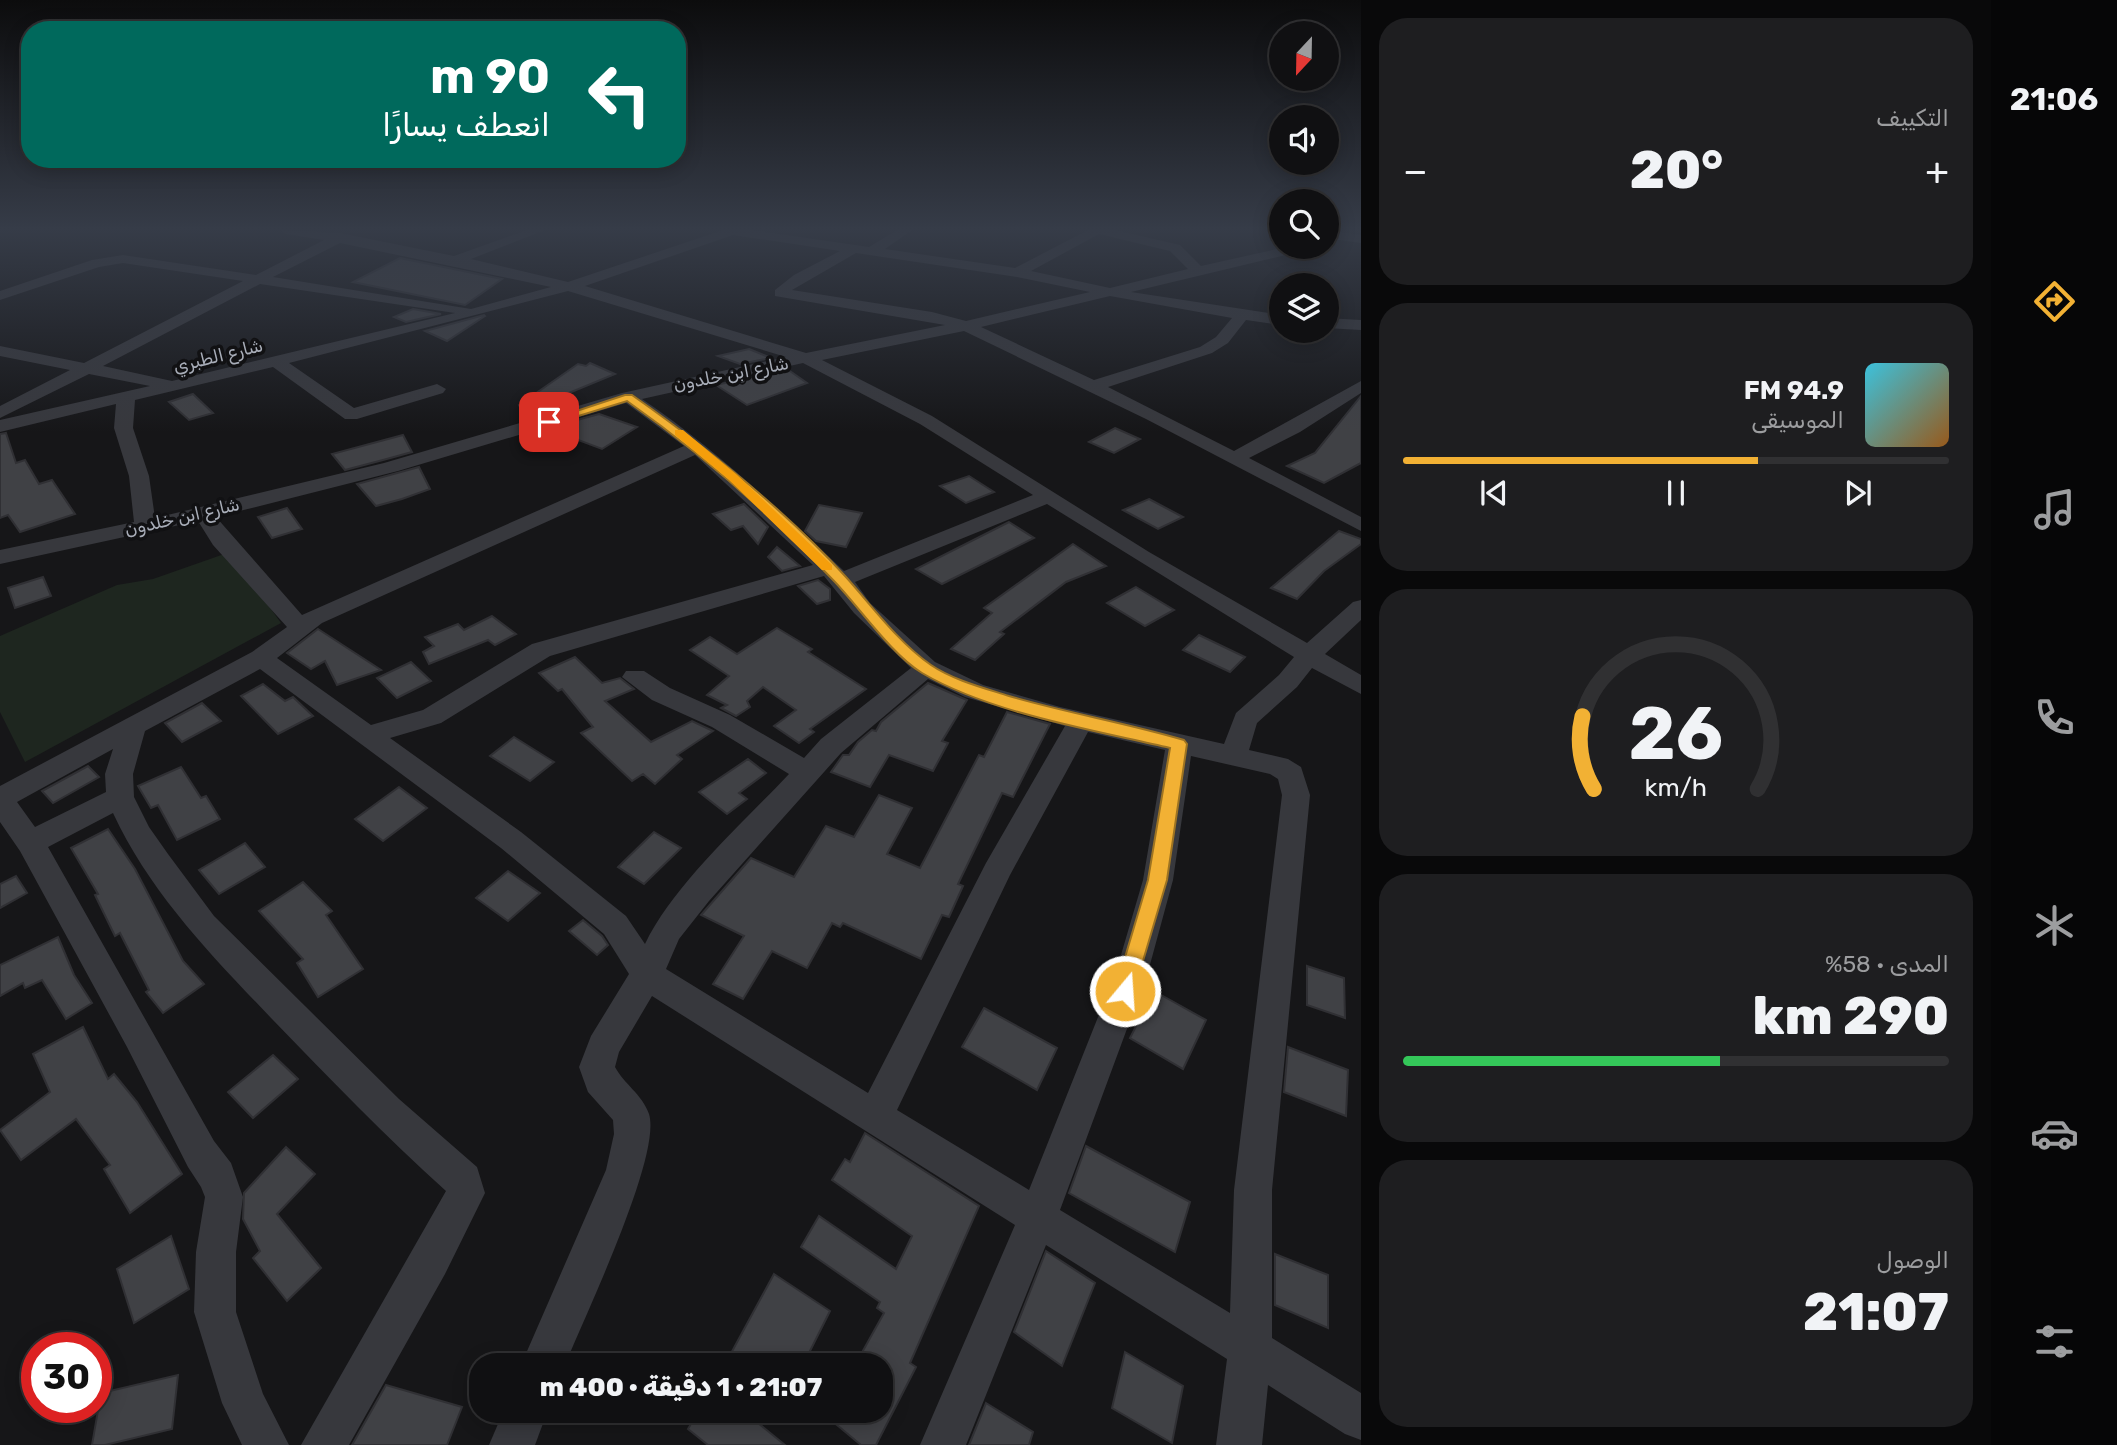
<!DOCTYPE html>
<html lang="ar">
<head>
<meta charset="utf-8">
<style>
  :root { --surface:#101012; --page:#1e1e20; --text:#f1f3f6; --muted:#9c9d9f; --line:#303032; --accent:#f2b134 }
  body { margin:0; font-family:Rubik,Vazirmatn,sans-serif; background:var(--page); color:var(--text); direction:rtl; height:100vh; display:flex; flex-direction:column; font-size:26px; white-space:nowrap }
  * { box-sizing:border-box; margin:0 }
  p { font-size:23px; color:var(--muted) }
  .icon { flex:none; width:38px; height:38px; fill:none; stroke:currentColor; stroke-width:2; stroke-linecap:round; stroke-linejoin:round }
  .map { position:relative; flex:1; overflow:hidden; direction:ltr }
  .panel { display:flex; flex-direction:column; gap:18px; padding:18px; background:#09090a; width:630px }
  .panel>* { flex:none }
  .top-card { position:absolute; left:21px; top:21px; width:665px; height:147px; border-radius:28px; box-shadow:0 4px 18px #0003,0 0 0 2px var(--line); direction:rtl; background:#00695c; color:#fff; overflow:hidden }
  .needle { width:46px; rotate:202deg }
  .controls { position:absolute; left:1269px; top:21px; display:grid; gap:14px }
  .controls a { display:grid; place-items:center; width:70px; height:70px; border-radius:50%; background:var(--surface); box-shadow:0 4px 18px #0003,0 0 0 2px var(--line); font-size:35px }
  .speed { position:absolute; left:21px; top:1332px; display:flex; gap:14px; font-size:35px; font-weight:700; text-align:center }
  .speed>* { display:grid; place-content:center; width:91px; height:91px; border-radius:50%; background:var(--surface); box-shadow:0 4px 18px #0003,0 0 0 2px var(--line); line-height:1 }
  .speed .limit { border:10px solid #d22; background:#fff; color:#111 }
  .pin { position:absolute; display:grid; place-items:center; width:60px; height:60px; color:#fff; margin:-30px; border-radius:14px; box-shadow:0 4px 10px #0006 }
  .me { position:absolute; width:77px; margin:-38px; rotate:18deg; stroke-linejoin:round; filter:drop-shadow(0 0 5px #0008) }
  .turn { display:flex; align-items:center; gap:24px; height:147px; padding:0 21px; font-size:32px }
  .turn .icon { width:91px; height:91px; stroke-width:2.5 }
  .turn b { display:block; font-size:49px; line-height:60px }
  .big { font-size:52px; font-weight:800; line-height:1.1 }
  .panel .tile { flex:1; display:flex; flex-direction:column; justify-content:center; gap:10px; min-width:0; padding:0 24px; border-radius:28px; background:var(--page) }
  .panel .dial { align-items:center; gap:0 }
  .dial svg { height:182px; overflow:visible; fill:none; stroke:var(--line); stroke-width:7; stroke-linecap:round; text-anchor:middle }
  .dial text { fill:var(--text); stroke:none }
  .song { display:flex; align-items:center; gap:21px }
  .cover { width:84px; height:84px; border-radius:10px; background:linear-gradient(135deg,hsl(190 70% 55%),hsl(30 70% 35%)) }
  .played { height:7px; border-radius:4px; background:linear-gradient(90deg,var(--accent) 65%,var(--line) 65%) }
  .keys { display:flex; justify-content:space-around; direction:ltr }
  .heat { display:flex; justify-content:space-between; align-items:center; font-size:38px; direction:ltr }
  .charge { height:10px; border-radius:5px; background:linear-gradient(90deg,#34c759 58%,var(--line) 0) }
  .trip { position:absolute; left:469px; top:1353px; width:424px; height:70px; border-radius:28px; background:var(--surface); box-shadow:0 4px 18px #0003,0 0 0 2px var(--line); font-weight:800; line-height:70px; text-align:center; direction:rtl }
  main { display:flex; flex:1; min-height:0 }
  .tab-bar { display:flex; flex-direction:column; width:126px; justify-content:space-around; align-items:center; background:#060607; color:var(--muted) }
  .tab-bar .icon { width:49px; height:49px }
  .tab-bar .selected { color:var(--accent) }
  .tab-bar b { font-size:32px; color:var(--text) }
  .map>svg:first-child { display:block }
  .green { fill:#1e261f }
  .building { fill:#404145; stroke:#303034; stroke-width:2 }
  .lines { fill:none; stroke-linecap:round; stroke-linejoin:round }
  .minor { fill:#37383d; fill-rule:evenodd }
  .route { fill:#f2b134; stroke:#9d7322; stroke-width:2 }
  .slow { fill:#f59e0b }
  .labels { text-anchor:middle; dominant-baseline:central; stroke-width:7; stroke-linejoin:round; paint-order:stroke }
  .far-street-label { font-size:18px; fill:#a8adb8; stroke:#111113 }
</style>
</head>
<body>
<main>
<nav class="tab-bar">
<b>21:06</b>
<svg class="icon selected" aria-label="directions" viewBox="0 0 24 24"><path d="M12 3l9 9-9 9-9-9zM9 14v-3h6M13 9l2 2-2 2"/></svg>
<svg class="icon" aria-label="music" viewBox="0 0 24 24"><path d="M9 18V5l10-2v13"/><circle cx="6" cy="18" r="3"/><circle cx="16" cy="16" r="3"/></svg>
<svg class="icon" aria-label="phone" viewBox="0 0 24 24"><path d="M5 4h4l2 5-3 2q2 4 5 5l2-3 5 2v4C11 20 4 13 5 4z"/></svg>
<svg class="icon" aria-label="climate" viewBox="0 0 24 24"><path d="M12 3v18M4 7l16 10M4 17L20 7"/></svg>
<svg class="icon" aria-label="car" viewBox="0 0 24 24"><path d="M5 17H2v-5l4-1 3-4h7l3 4 3 1v5h-3M9 17h6M6 11h13"/><circle cx="7" cy="17" r="2"/><circle cx="17" cy="17" r="2"/></svg>
<svg class="icon" aria-label="filters" viewBox="0 0 24 24"><path d="M4 7h16M4 17h16"/><circle cx="9" cy="7" r="2"/><circle cx="15" cy="17" r="2"/></svg>
</nav>
<section class="panel">
<div class="tile"><p>التكييف</p>
<div class="heat"><a>−</a><b class="big">20°</b><a>+</a></div>
</div>
<div class="tile">
<div class="song"><i class="cover"></i><div><b>94.9 FM</b><p>الموسيقى</p></div></div>
<div class="played"></div>
<div class="keys"><svg class="icon" aria-label="previous" viewBox="0 0 24 24"><path d="M18 5L8 12l10 7zM5 5v14"/></svg><svg class="icon" aria-label="pause" viewBox="0 0 24 24"><path d="M8 5v14M16 5v14"/></svg><svg class="icon" aria-label="next" viewBox="0 0 24 24"><path d="M6 5l10 7-10 7zM19 5v14"/></svg></div>
</div>
<div class="tile dial"><svg viewBox="0 0 100 80">
<path d="M14 69A42 42 0 1 1 86 69"/>
<path d="M14 69A42 42 0 0 1 9 37" stroke="#f2b134"/>
<text x="50" y="56" font-size="32" font-weight="700">26</text>
<text x="50" y="72" font-size="11">km/h</text>
</svg></div>
<div class="tile"><p>المدى · 58%</p><b class="big">290 km</b><div class="charge"></div></div>
<div class="tile"><p>الوصول</p><b class="big">21:07</b></div>
</section>
<div class="map">
<svg width="1361" height="1445" viewBox="0 0 1361 1445">
  <rect width="100%" height="100%" fill="#161618"/>
  <polygon class="green" points="230,552 281,623 25,762 0,712 0,636 117,585 153,579"/>
  <g class="building">
    <polygon points="400,258 502,279 465,305 353,282"/>
    <polygon points="413,309 441,314 406,322 394,317"/>
    <polygon points="485,316 447,341 425,331 484,315"/>
    <polygon points="749,349 771,358 740,364 718,356"/>
    <polygon points="590,363 615,374 523,412 519,405 578,364 586,366"/>
    <polygon points="787,369 807,383 747,405 716,385"/>
    <polygon points="193,394 213,413 189,420 169,402"/>
    <polygon points="1361,396 1361,463 1324,483 1287,466 1315,453"/>
    <polygon points="599,414 637,427 602,449 562,434 577,420"/>
    <polygon points="1115,428 1140,439 1114,453 1089,442"/>
    <polygon points="6,433 16,463 25,460 39,484 52,480 75,514 20,532 8,515 0,518 0,434"/>
    <polygon points="403,435 412,452 383,460 345,470 332,454"/>
    <polygon points="419,467 430,489 402,499 376,506 357,484"/>
    <polygon points="969,476 994,492 966,503 940,486"/>
    <polygon points="1149,499 1183,517 1158,529 1123,510"/>
    <polygon points="744,504 768,527 758,544 743,526 731,530 713,514"/>
    <polygon points="819,505 862,513 846,547 816,541 805,531"/>
    <polygon points="287,508 302,529 272,538 258,517"/>
    <polygon points="1009,522 1034,538 942,584 916,569"/>
    <polygon points="1339,531 1361,539 1361,544 1324,571 1297,599 1271,588"/>
    <polygon points="1073,544 1106,566 1066,582 1000,632 1004,634 975,660 951,649 992,613 984,608"/>
    <polygon points="777,547 800,566 782,571 768,557"/>
    <polygon points="43,577 51,596 15,608 8,588"/>
    <polygon points="818,580 830,589 830,600 817,604 798,586"/>
    <polygon points="1136,587 1174,610 1145,626 1107,603"/>
    <polygon points="492,616 516,634 495,645 488,640 429,664 423,652 434,646 425,637 458,624 464,630"/>
    <polygon points="777,628 812,649 808,652 866,689 810,729 814,732 799,743 774,726 796,710 763,687 747,701 750,707 736,716 721,708 727,705 707,695 729,676 690,650 710,637 737,654"/>
    <polygon points="318,629 381,670 337,685 325,661 311,669 287,653"/>
    <polygon points="1199,635 1245,657 1230,672 1183,650"/>
    <polygon points="575,657 602,683 620,678 634,689 605,701 651,742 692,721 713,731 677,755 682,759 655,784 643,774 632,781 581,733 593,727 562,689 558,691 539,673"/>
    <polygon points="411,662 431,681 397,698 377,678"/>
    <polygon points="928,683 967,700 942,741 948,743 933,771 889,755 870,787 831,772 843,755 849,755 858,742 872,730 876,731 881,722"/>
    <polygon points="263,684 285,701 293,697 313,716 278,734 241,696"/>
    <polygon points="202,703 221,721 182,742 165,723"/>
    <polygon points="1007,712 1050,724 1013,797 1002,793 958,884 963,886 949,917 942,915 921,959 843,923 840,927 832,923 807,968 772,951 743,999 713,984 744,936 701,915 751,858 794,877 826,826 854,837 879,795 912,808 887,854 920,868 979,755 984,757"/>
    <polygon points="514,737 554,762 530,781 490,756"/>
    <polygon points="748,759 766,773 739,793 747,799 727,814 699,792"/>
    <polygon points="88,766 99,777 53,803 42,791"/>
    <polygon points="181,767 201,798 206,796 220,819 177,840 158,805 151,808 138,786"/>
    <polygon points="399,787 427,808 383,841 355,819"/>
    <polygon points="108,829 135,869 183,961 204,984 163,1013 146,992 149,990 120,933 115,936 95,895 98,894 71,848"/>
    <polygon points="654,832 681,848 644,884 618,867"/>
    <polygon points="245,843 265,867 219,894 199,870"/>
    <polygon points="508,871 540,893 508,921 476,898"/>
    <polygon points="16,876 27,893 0,908 0,884"/>
    <polygon points="303,882 332,911 326,915 363,969 318,997 297,963 303,959 259,911"/>
    <polygon points="583,920 602,936 608,945 597,955 569,931"/>
    <polygon points="58,937 74,975 92,1003 66,1019 42,980 25,988 23,983 0,996 0,965"/>
    <polygon points="1307,966 1344,978 1345,1018 1307,1005"/>
    <polygon points="1154,991 1206,1020 1183,1069 1130,1038"/>
    <polygon points="984,1008 1057,1048 1037,1090 962,1047"/>
    <polygon points="83,1027 108,1079 114,1074 137,1102 182,1174 130,1213 104,1169 110,1165 76,1119 21,1160 0,1130 50,1092 33,1054"/>
    <polygon points="1288,1047 1348,1070 1346,1116 1284,1092"/>
    <polygon points="273,1055 298,1079 253,1118 228,1092"/>
    <polygon points="865,1133 979,1206 910,1363 916,1367 876,1445 861,1445 819,1410 880,1410 880,1365 855,1365 884,1313 877,1308 880,1302 801,1247 819,1216 896,1269 912,1236 832,1180 845,1159 850,1162"/>
    <polygon points="1086,1146 1190,1202 1175,1252 1069,1193"/>
    <polygon points="286,1147 315,1174 277,1214 321,1268 287,1301 253,1258 260,1251 243,1219 244,1193"/>
    <polygon points="171,1236 189,1289 134,1323 117,1269"/>
    <polygon points="1046,1251 1095,1283 1062,1366 1014,1332"/>
    <polygon points="1275,1254 1328,1275 1328,1328 1275,1305"/>
    <polygon points="774,1274 830,1311 803,1365 740,1365 729,1357"/>
    <polygon points="1125,1352 1183,1386 1172,1443 1112,1408"/>
    <polygon points="178,1375 172,1429 105,1445 92,1445 101,1393"/>
    <polygon points="386,1385 462,1407 447,1445 352,1445"/>
    <polygon points="986,1403 1033,1432 1029,1445 969,1445"/>
    <polygon points="699,1410 742,1410 785,1445 708,1445 688,1429"/>
  </g>
  <g class="lines">
    <g class="minor">
      <path d="M280,230L340,233L454,256L527,230H545L471,259L568,282L723,230H751L869,247L897,230H912L885,249L1015,268L1088,230H1115L1180,245L1201,266L1286,247H1309L1307,250L1131,292L1281,315V325L1246,320L1228,343L1212,353L1108,387L1234,451L1361,381V393L1300,432L1249,458L1361,517V531L1146,419L964,331L822,360L932,416L1149,552L1307,643L1353,602L1361,600V620L1325,654L1361,675V694L1312,668L1297,687L1257,723L1249,750L1288,759L1301,767L1310,795L1272,1190V1338L1361,1393V1440L1345,1434L1268,1385L1262,1445H1216L1227,1359L1046,1245L966,1445H920L1015,1225L652,996L619,1052L615,1067C624,1084 642,1094 649,1114C662,1155 584,1318 565,1365H521L606,1170L614,1134L613,1120L588,1092L579,1067L591,1036L629,974L604,934L501,848L260,669L145,731L133,774L134,797L149,827L168,854L214,916L399,1099L477,1167L485,1193L445,1274L349,1445H301L446,1191C385,1136 329,1078 272,1019C212,956 150,893 113,813L48,847L214,1141L231,1163L243,1197L236,1252V1312L263,1394L289,1445H242L222,1403L194,1312L196,1252L205,1197L201,1187L188,1167L127,1047L20,851L0,822V786L252,652L287,627L213,545L198,521L0,564V550L134,522L129,476L114,428L116,404L0,432V420L150,386L89,374L0,418V406L70,370L0,356V346L84,363L243,281L123,263L99,267L0,300V291L92,260L123,255L256,275L324,240L286,234ZM1099,234L1170,251L1188,269L1110,288L1031,271ZM733,235L840,251L794,275L775,290V296L945,325L806,353L585,286ZM340,243L551,287L471,309L273,277ZM856,253L1017,277L1090,292L966,321L932,312L792,290ZM260,284L455,313L172,381L103,366ZM568,291L786,357L622,393L384,463L155,518L149,476L133,428L135,400L273,367L345,419H357L443,393L446,389L437,384L354,408L289,363ZM1110,296L1232,318L1216,337L1200,347L1094,380L981,327ZM803,363L920,424L1033,495L844,571C779,510 716,449 642,399ZM626,403L684,446L302,615L216,517L398,471ZM695,455L813,565L532,644L423,710L371,725L277,658L322,623ZM1047,504L1294,657L1279,675L1236,713L1224,744L1060,707L983,685L935,662L870,603L855,582ZM824,576L854,613L911,668L821,739L804,758L730,715L670,688L644,671H626L622,677L652,700L712,727L789,774C743,823 674,884 645,944L626,916L521,832L390,738L441,723L550,656ZM928,679L965,697L1065,726L986,863L868,1093L666,969L679,939L709,901L841,753ZM1088,732L1165,750L1143,880L1116,972L1029,1190L897,1110L1010,875ZM113,749L105,774L106,792L35,827L17,802ZM1191,756L1270,774L1278,779L1282,795L1234,1190L1230,1313L1060,1210L1148,972L1173,880Z"/>
      <polygon points="1326,230 1361,235 1361,243 1326,238"/>
      <polygon points="1326,318 1361,320 1361,330 1326,328"/>
      <polygon points="504,1410 548,1410 535,1445 489,1445"/>
    </g>
  </g>
  <linearGradient id="sky" x2="0" y2="1"><stop stop-color="#0c0c0d"/><stop offset="0.53" stop-color="#363c48"/><stop offset="1" stop-color="#363c48" stop-opacity="0"/></linearGradient>
  <rect width="1361" height="432" fill="url(#sky)"/>
  <path class="route" d="M625,395H632C706,447 785,510 846,577C872,606 898,642 931,665C953,680 984,688 1009,696C1067,713 1127,723 1184,740L1187,744L1167,880L1132,998L1125,1000L1118,998L1115,991L1148,880L1170,748C1093,730 990,713 922,673C892,655 859,607 834,581C771,515 702,454 627,401L549,425L543,422Z"/>
  <polygon class="slow" points="675,430 683,430 736,474 832,565 832,570 822,570 728,479 675,435"/>
  <g class="labels">
    <g class="far-street-label">
      <text transform="translate(218 356) rotate(-14)">شارع الطبري</text>
      <text transform="translate(731 374) rotate(-11)">شارع ابن خلدون</text>
      <text transform="translate(182 517) rotate(-13)">شارع ابن خلدون</text>
    </g>
  </g>
</svg>
<div class="controls">
<a><svg class="needle" viewBox="-14 -14 28 28"><path d="M0-13l5 13h-10z" fill="#e53935"/><path d="M0 13l5-13h-10z" fill="#9c9d9f"/></svg></a>
<a><svg class="icon" aria-label="sound" viewBox="0 0 24 24"><path d="M4 9h4l5-4v14l-5-4H4zM17 9q2 3 0 6"/></svg></a>
<a><svg class="icon" aria-label="search" viewBox="0 0 24 24"><circle cx="10" cy="10" r="6"/><path d="M15 15l6 6"/></svg></a>
<a><svg class="icon" aria-label="layers" viewBox="0 0 24 24"><path d="M12 4l9 5-9 5-9-5zM3 14l9 5 9-5"/></svg></a>
</div>
<div class="speed"><div class="limit">30</div></div>
<div class="pin" style="left:549px;top:422px;background:#d93025"><svg class="icon" aria-label="arrive" viewBox="0 0 24 24"><path d="M6 21V4h12l-3 4 3 4H6"/></svg></div>
<svg class="me" style="left:1125px;top:991px" viewBox="-20 -20 40 40"><circle r="17" fill="#f2b134" stroke="#fff" stroke-width="3"/><path d="M0-11L8 9 0 5-8 9z" fill="#fff"/></svg>
<div class="trip">21:07 · 1 دقيقة · 400 m</div>
<div class="top-card">
<div class="turn"><svg class="icon" aria-label="left" viewBox="0 0 24 24"><path d="M17 20v-9H6M10 6l-5 5 5 5"/></svg><div><b>90 m</b>انعطف يسارًا</div></div>
</div>
</div>
</main>
</body>
</html>
